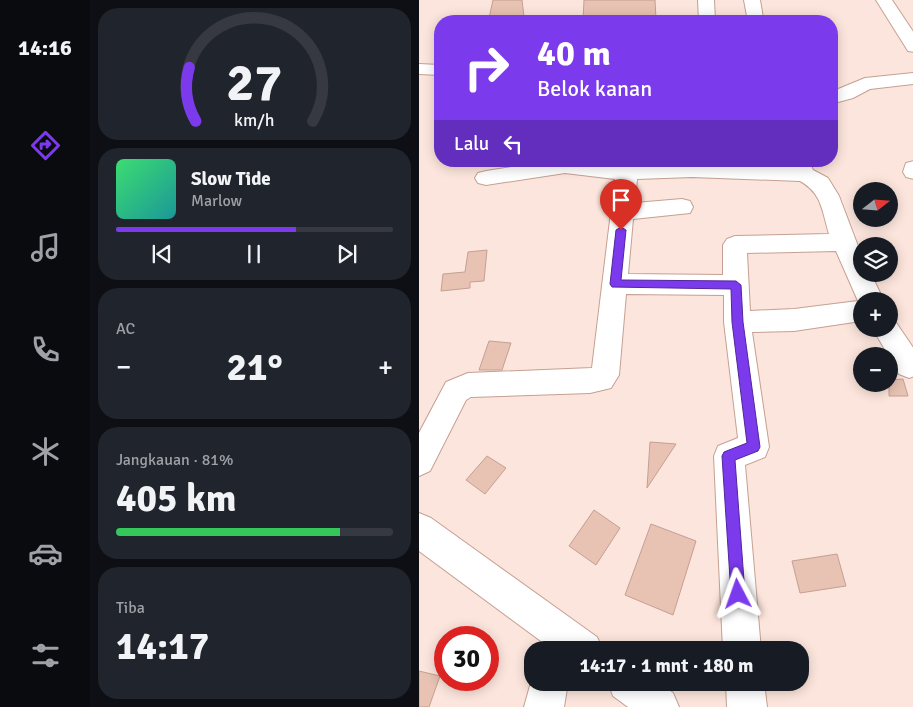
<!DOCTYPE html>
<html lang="id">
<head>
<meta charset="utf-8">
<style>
  :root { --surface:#171b24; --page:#20242c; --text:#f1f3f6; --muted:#9ea1a6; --line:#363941; --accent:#7c3aed }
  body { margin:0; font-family:Signika,sans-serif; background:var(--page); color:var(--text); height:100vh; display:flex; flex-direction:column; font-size:19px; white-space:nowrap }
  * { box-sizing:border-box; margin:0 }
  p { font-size:16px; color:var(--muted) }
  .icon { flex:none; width:28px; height:28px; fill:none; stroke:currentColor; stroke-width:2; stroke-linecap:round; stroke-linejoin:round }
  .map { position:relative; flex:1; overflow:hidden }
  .panel { display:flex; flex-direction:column; gap:8px; padding:8px; background:#0d0f14; width:329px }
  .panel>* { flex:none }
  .top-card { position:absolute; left:15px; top:15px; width:404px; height:152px; border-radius:20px; box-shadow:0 2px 12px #0003; background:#7c3aed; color:#fff; overflow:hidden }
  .needle { width:32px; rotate:73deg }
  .buttons { position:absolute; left:434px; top:182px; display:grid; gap:10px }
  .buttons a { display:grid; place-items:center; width:45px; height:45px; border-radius:50%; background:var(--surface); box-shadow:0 2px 12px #0003; font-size:25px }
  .speed { position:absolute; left:15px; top:626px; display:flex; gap:10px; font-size:25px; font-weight:700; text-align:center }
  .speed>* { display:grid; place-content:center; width:65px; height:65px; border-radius:50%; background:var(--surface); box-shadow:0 2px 12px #0003; line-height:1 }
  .speed .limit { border:8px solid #d22; background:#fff; color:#111 }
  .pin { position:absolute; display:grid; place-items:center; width:42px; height:42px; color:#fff; margin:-51px -21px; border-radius:50% 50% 50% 0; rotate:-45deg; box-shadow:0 0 5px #0007 }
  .pin .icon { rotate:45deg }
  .me { position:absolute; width:55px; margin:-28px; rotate:356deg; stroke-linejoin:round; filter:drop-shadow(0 0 4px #0008) }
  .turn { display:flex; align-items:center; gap:18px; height:105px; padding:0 20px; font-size:22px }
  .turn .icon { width:65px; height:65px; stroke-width:2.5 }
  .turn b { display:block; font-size:35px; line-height:42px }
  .then { display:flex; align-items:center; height:48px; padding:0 20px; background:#0003; gap:10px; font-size:19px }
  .big { font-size:38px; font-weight:700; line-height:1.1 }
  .panel .tile { flex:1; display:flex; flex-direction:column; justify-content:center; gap:8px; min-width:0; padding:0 18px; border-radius:20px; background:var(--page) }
  .panel .dial { align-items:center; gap:0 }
  .dial svg { height:130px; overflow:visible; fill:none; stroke:var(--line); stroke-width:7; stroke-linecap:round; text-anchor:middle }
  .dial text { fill:var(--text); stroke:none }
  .song { display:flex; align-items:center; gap:15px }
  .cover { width:60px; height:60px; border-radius:8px; background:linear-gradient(135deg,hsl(140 70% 55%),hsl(180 70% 35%)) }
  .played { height:5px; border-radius:2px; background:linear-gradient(90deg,var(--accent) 65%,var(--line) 65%) }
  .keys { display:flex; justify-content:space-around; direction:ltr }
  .heat { display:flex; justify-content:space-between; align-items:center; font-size:28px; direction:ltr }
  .charge { height:8px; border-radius:4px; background:linear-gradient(90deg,#34c759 81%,var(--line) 0) }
  .trip { position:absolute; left:105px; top:641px; width:285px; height:50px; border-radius:20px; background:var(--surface); box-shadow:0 2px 12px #0003; font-weight:700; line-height:50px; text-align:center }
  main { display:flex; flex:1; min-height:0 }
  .dock { display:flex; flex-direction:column; width:90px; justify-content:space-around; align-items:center; background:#090b0e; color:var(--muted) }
  .dock .icon { width:35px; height:35px }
  .dock .active { color:var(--accent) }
  .dock b { font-size:22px; color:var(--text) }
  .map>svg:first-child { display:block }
  .building { fill:#e8c2b3; stroke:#c4a092 }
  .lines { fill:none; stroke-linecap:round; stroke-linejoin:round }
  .minor-casing { stroke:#c5a092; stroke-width:2 }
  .minor { fill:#fff; fill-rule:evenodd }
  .route { fill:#7c3aed; stroke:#51269a }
</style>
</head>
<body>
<main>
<nav class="dock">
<b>14:16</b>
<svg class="icon active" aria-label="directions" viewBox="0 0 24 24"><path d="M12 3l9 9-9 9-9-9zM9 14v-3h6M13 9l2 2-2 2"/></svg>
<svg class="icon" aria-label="music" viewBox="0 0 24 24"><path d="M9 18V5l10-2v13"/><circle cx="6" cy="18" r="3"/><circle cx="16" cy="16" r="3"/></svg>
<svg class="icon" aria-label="phone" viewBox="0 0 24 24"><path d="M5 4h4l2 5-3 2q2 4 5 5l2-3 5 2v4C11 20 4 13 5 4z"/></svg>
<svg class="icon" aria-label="climate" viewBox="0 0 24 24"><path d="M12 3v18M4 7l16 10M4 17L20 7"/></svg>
<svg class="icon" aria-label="car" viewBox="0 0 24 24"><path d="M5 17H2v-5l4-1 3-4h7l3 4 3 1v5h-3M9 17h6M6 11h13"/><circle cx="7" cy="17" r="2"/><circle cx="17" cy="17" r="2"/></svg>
<svg class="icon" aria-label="filters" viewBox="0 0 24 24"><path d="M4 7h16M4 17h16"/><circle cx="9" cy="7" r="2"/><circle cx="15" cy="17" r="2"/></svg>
</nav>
<section class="panel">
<div class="tile dial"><svg viewBox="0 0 100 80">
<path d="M14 69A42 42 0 1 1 86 69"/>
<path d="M14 69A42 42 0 0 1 10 36" stroke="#7c3aed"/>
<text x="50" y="56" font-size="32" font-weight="700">27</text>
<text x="50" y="72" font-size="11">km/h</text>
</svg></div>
<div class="tile">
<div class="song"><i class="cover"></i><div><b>Slow Tide</b><p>Marlow</p></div></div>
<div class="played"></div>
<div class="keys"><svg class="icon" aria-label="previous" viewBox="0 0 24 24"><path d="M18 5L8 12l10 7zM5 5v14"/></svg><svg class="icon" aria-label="pause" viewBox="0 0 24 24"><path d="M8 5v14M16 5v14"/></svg><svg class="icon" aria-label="next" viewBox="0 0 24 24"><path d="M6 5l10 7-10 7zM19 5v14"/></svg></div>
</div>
<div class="tile"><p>AC</p>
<div class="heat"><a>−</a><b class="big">21°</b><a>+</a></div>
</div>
<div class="tile"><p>Jangkauan · 81%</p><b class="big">405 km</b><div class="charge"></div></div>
<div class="tile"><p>Tiba</p><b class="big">14:17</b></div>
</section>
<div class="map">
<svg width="495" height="707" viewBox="0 0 495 707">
  <rect width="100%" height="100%" fill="#fce5dc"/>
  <g class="building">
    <polygon points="74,0 103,0 105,17 70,18"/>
    <polygon points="165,0 236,0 237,19 164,21"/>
    <polygon points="68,250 65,281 51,282 51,288 22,291 24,274 46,272 49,252"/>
    <polygon points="70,341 92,343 83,370 60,370"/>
    <polygon points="484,379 489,396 470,396 470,380"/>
    <polygon points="231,442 257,444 228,488"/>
    <polygon points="68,456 87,468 66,494 47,480"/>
    <polygon points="175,510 201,528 177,565 150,546"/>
    <polygon points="232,524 277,541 254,615 206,595"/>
    <polygon points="418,554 427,586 381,593 373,561"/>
    <polygon points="0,671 21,676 10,707 0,707"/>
  </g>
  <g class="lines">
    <g class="minor-casing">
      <g id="minor">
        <polygon points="279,0 295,0 296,21 280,21"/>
        <polygon points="325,0 341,0 344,18 342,21 324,21 328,16"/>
        <polygon points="457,0 473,0 495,33 495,52 489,51"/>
        <polygon points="0,64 21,65 21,75 0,74"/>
        <polygon points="495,73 495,84 451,89 434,98 412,104 412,92 446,78"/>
        <path d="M132,161H168L203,166L273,163L371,166L369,161H390L394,170L409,178L420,196L442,254V274H452L465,301H442V321L375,331L333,332L350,447L346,457L326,465L342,650H304L295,456L299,446L319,438L305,322V295L207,294L200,375L192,388L171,393L52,397L47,400L11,471L0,476V433L27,382L49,373L173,368L196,179L146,173L67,185L59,183L56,178L59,173L67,171ZM273,177L381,181C403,193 403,211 410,234L316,236L308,239L304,245V275L209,274L214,219L271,213L274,207L271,201L263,199L216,203L218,179ZM417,251L439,301L375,309L331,311L328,253Z"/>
        <polygon points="495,161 495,179 487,177 484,172 487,163"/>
        <polygon points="470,319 476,321 495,349 495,376 490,378 480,374 454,329 470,329"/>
        <polygon points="0,513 12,518 178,637 184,650 134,650 0,551"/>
        <polygon points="114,675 114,682 149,682 145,707 105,707"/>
        <polygon points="189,682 240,682 254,693 260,707 209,707 194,696"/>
        <polygon points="307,682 345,682 348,707 308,707"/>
      </g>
    </g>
    <use href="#minor" class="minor"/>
  </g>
  <polygon class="route" points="202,227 207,230 202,280 317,281 322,285 324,322 341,447 339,451 316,460 326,594 324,599 319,601 314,599 312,594 303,456 305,452 328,443 313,322 312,289 193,287 191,284 197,230"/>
</svg>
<div class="buttons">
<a><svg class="needle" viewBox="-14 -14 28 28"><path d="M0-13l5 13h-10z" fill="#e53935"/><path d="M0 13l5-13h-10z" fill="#9ea1a6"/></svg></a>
<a><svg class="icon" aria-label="layers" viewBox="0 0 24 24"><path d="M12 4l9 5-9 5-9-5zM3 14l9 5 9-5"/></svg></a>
<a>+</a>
<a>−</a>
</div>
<div class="speed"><div class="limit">30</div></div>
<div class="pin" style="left:202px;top:230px;background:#d93025"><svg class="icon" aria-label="arrive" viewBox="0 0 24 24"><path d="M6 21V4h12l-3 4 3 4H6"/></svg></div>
<svg class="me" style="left:319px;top:594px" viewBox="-20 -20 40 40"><path d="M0-17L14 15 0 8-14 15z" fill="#7c3aed" stroke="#fff" stroke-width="4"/></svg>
<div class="trip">14:17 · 1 mnt · 180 m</div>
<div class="top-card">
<div class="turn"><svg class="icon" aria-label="right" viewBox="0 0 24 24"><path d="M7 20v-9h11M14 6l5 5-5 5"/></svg><div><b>40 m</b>Belok kanan</div></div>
<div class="then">Lalu<svg class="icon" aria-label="left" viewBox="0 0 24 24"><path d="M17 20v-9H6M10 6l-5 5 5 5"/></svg></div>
</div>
</div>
</main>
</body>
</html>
